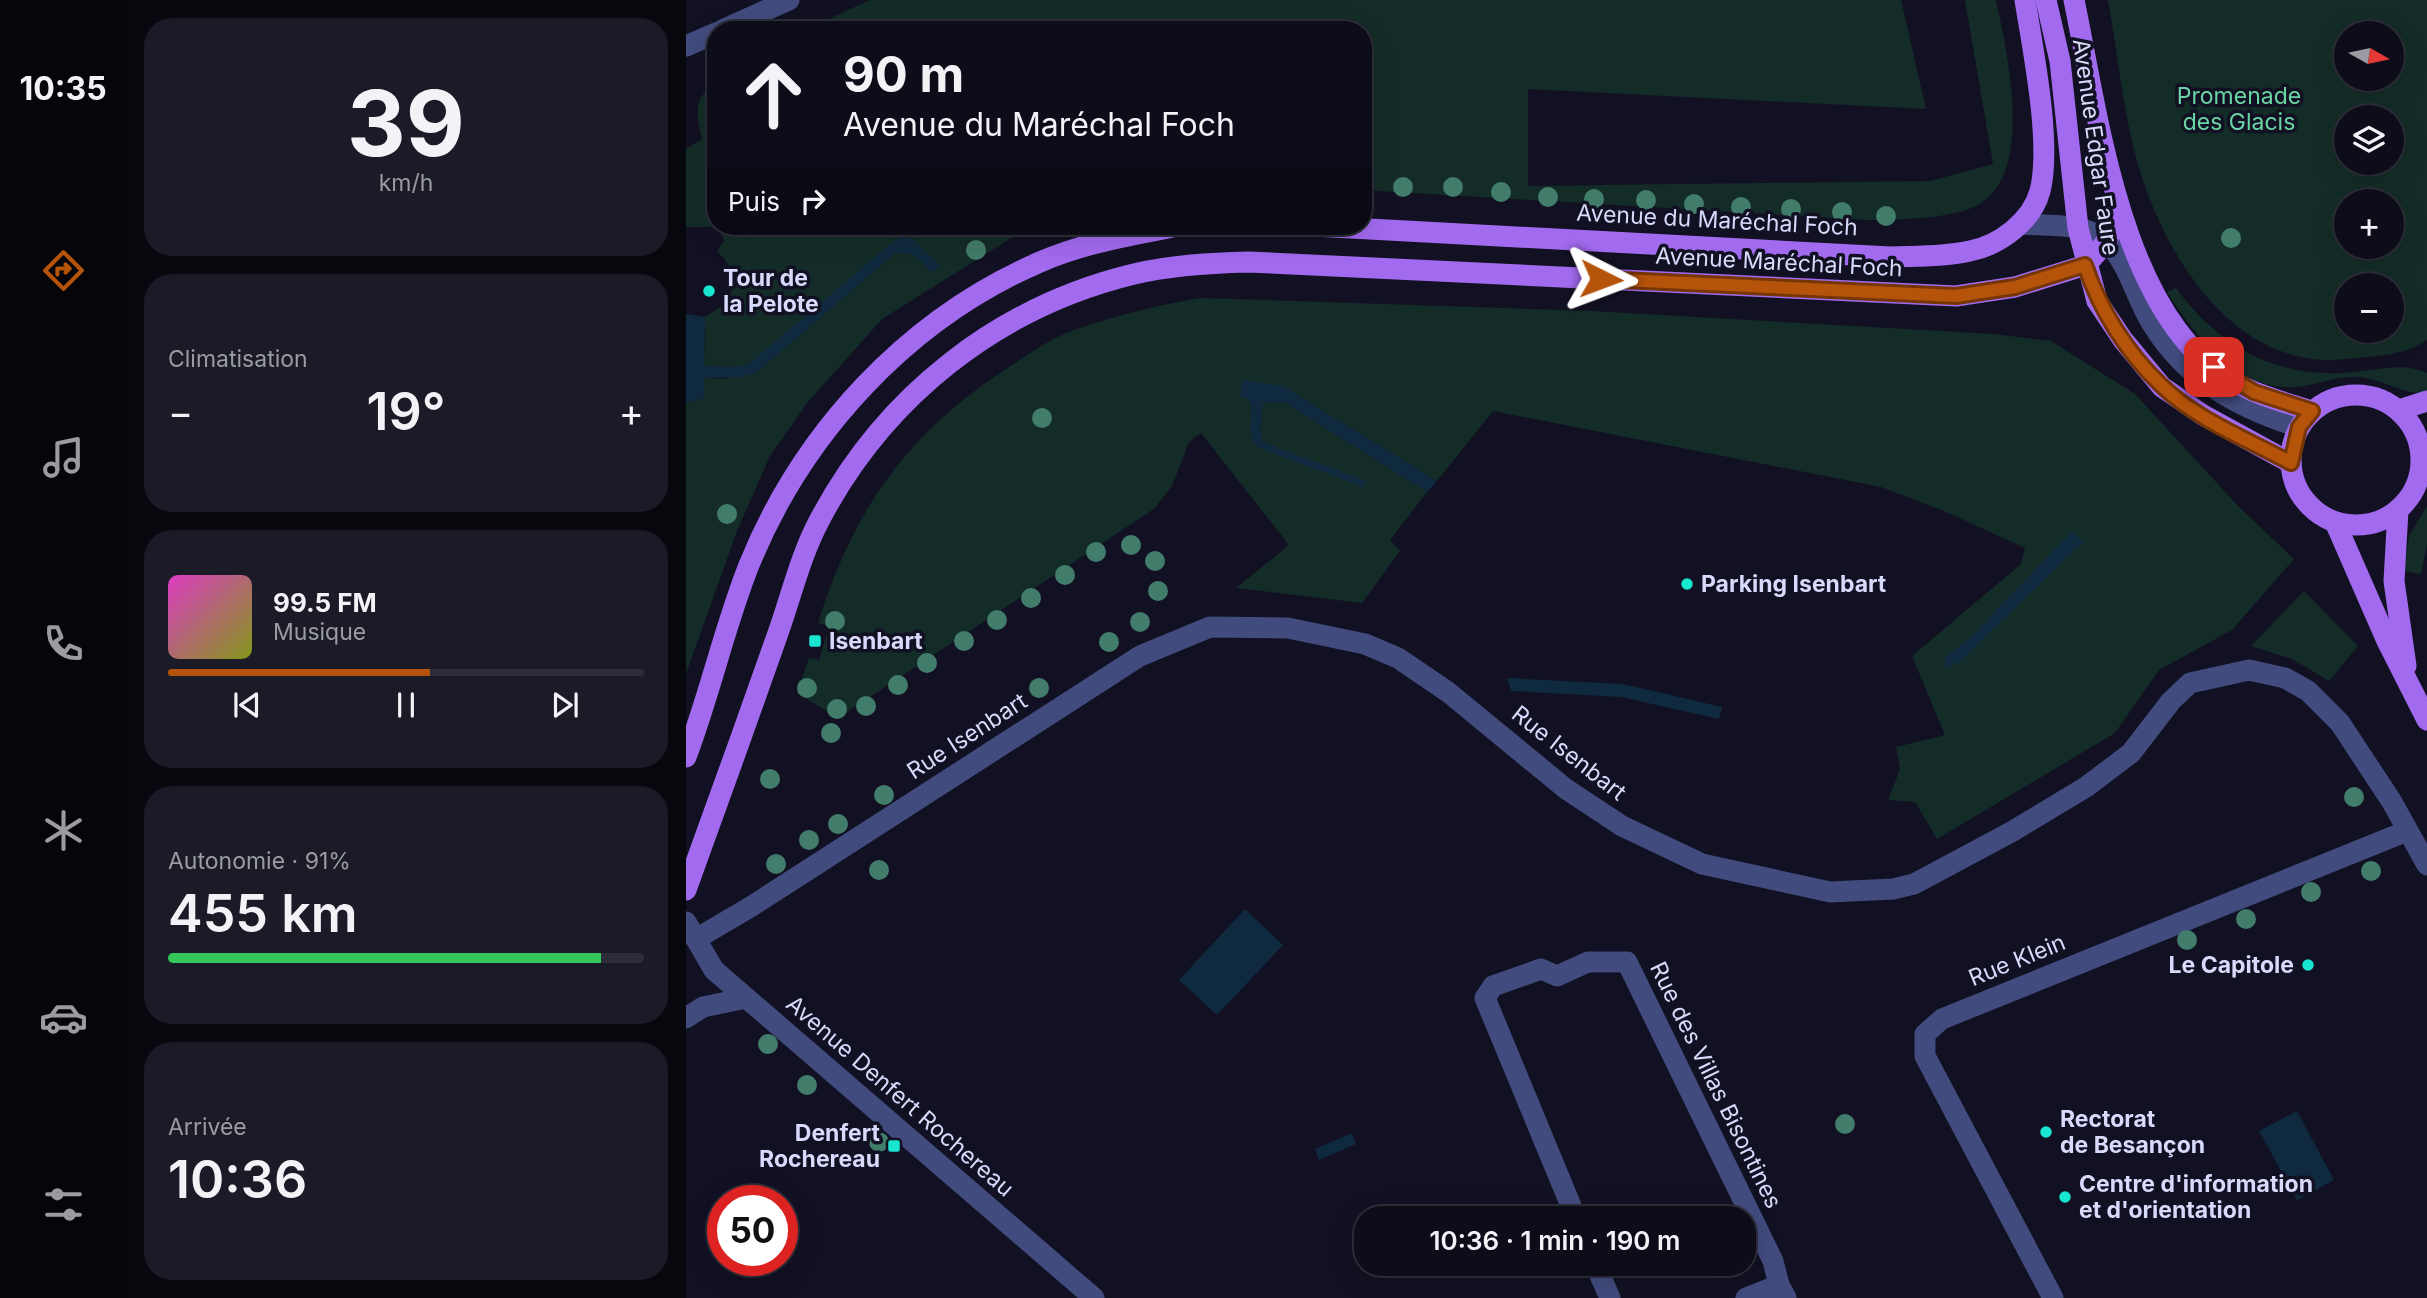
<!DOCTYPE html>
<html lang="fr">
<head>
<meta charset="utf-8">
<style>
  :root { --surface:#0d0d1a; --page:#1b1b27; --text:#f1f3f6; --muted:#9a9ca2; --line:#2d2d39; --accent:#b45309 }
  body { margin:0; font-family:Inter,sans-serif; background:var(--page); color:var(--text); height:100vh; display:flex; flex-direction:column; font-size:26px; white-space:nowrap }
  * { box-sizing:border-box; margin:0 }
  p { font-size:23px; color:var(--muted) }
  .icon { flex:none; width:38px; height:38px; fill:none; stroke:currentColor; stroke-width:2; stroke-linecap:round; stroke-linejoin:round }
  .map { position:relative; flex:1; overflow:hidden }
  .side { display:flex; flex-direction:column; gap:18px; padding:18px; background:#07070e; width:560px }
  .side>* { flex:none }
  .guide { position:absolute; left:21px; top:21px; width:665px; height:214px; border-radius:28px; box-shadow:0 7px 28px #0002,0 0 0 2px var(--line); background:#0d0d1a; color:var(--text); overflow:hidden }
  .needle { width:46px; rotate:99deg }
  .buttons { position:absolute; left:1648px; top:21px; display:grid; gap:14px }
  .buttons a { display:grid; place-items:center; width:70px; height:70px; border-radius:50%; background:var(--surface); box-shadow:0 7px 28px #0002,0 0 0 2px var(--line); font-size:35px }
  .speed { position:absolute; left:21px; top:1185px; display:flex; gap:14px; font-size:35px; font-weight:700; text-align:center }
  .speed>* { display:grid; place-content:center; width:91px; height:91px; border-radius:50%; background:var(--surface); box-shadow:0 7px 28px #0002,0 0 0 2px var(--line); line-height:1 }
  .speed .limit { border:10px solid #d22; background:#fff; color:#111 }
  .pin { position:absolute; display:grid; place-items:center; width:60px; height:60px; color:#fff; margin:-30px; border-radius:14px; box-shadow:0 4px 10px #0006 }
  .me { position:absolute; width:77px; margin:-38px; rotate:93deg; stroke-linejoin:round; filter:drop-shadow(0 0 5px #0008) }
  .turn { display:flex; align-items:center; gap:24px; height:147px; padding:0 21px; font-size:32px }
  .turn .icon { width:91px; height:91px; stroke-width:2.5 }
  .turn b { display:block; font-size:49px; line-height:60px }
  .then { display:flex; align-items:center; height:66px; padding:0 21px; background:#0003; gap:14px; font-size:26px }
  .big { font-size:52px; font-weight:600; line-height:1.1 }
  .side .card { flex:1; display:flex; flex-direction:column; justify-content:center; gap:10px; min-width:0; padding:0 24px; border-radius:28px; background:var(--page) }
  .side .dial { align-items:center; gap:0 }
  .dial b { font-size:91px; line-height:1 }
  .song { display:flex; align-items:center; gap:21px }
  .cover { width:84px; height:84px; border-radius:10px; background:linear-gradient(135deg,hsl(310 70% 55%),hsl(70 70% 35%)) }
  .played { height:7px; border-radius:4px; background:linear-gradient(90deg,var(--accent) 55%,var(--line) 55%) }
  .keys { display:flex; justify-content:space-around; direction:ltr }
  .heat { display:flex; justify-content:space-between; align-items:center; font-size:38px; direction:ltr }
  .charge { height:10px; border-radius:5px; background:linear-gradient(90deg,#34c759 91%,var(--line) 0) }
  .trip { position:absolute; left:668px; top:1206px; width:402px; height:70px; border-radius:28px; background:var(--surface); box-shadow:0 7px 28px #0002,0 0 0 2px var(--line); font-weight:600; line-height:70px; text-align:center }
  main { display:flex; flex:1; min-height:0 }
  .menu { display:flex; flex-direction:column; width:126px; justify-content:space-around; align-items:center; background:#05050a; color:var(--muted) }
  .menu .icon { width:49px; height:49px }
  .menu .active { color:var(--accent) }
  .menu b { font-size:32px; color:var(--text) }
  .map>svg:first-child { display:block }
  .green { fill:#142c27; fill-rule:evenodd }
  .water { fill:#0f2a3e }
  .lines { fill:none; stroke-linecap:round; stroke-linejoin:round }
  .minor { stroke:#414b7d; stroke-width:21 }
  .major { stroke:#a26aef; stroke-width:21 }
  .tree { fill:#427c6a }
  .route-casing { stroke:#753606; stroke-width:18 }
  .route { stroke:#b45309; stroke-width:12 }
  .poi-dot { fill:#18e6d1; stroke:#111123; stroke-width:2.5 }
  .labels { text-anchor:middle; dominant-baseline:central; stroke-width:7; stroke-linejoin:round; paint-order:stroke }
  .park-label { font-size:23px; fill:#6ad4a4; stroke:#111123 }
  .street-label { font-size:23px; fill:#d7dafb; stroke:#111123 }
  .poi-label { font-size:23px; font-weight:bold; fill:#d7dafb; stroke:#111123; text-anchor:start }
</style>
</head>
<body>
<main>
<nav class="menu">
<b>10:35</b>
<svg class="icon active" aria-label="directions" viewBox="0 0 24 24"><path d="M12 3l9 9-9 9-9-9zM9 14v-3h6M13 9l2 2-2 2"/></svg>
<svg class="icon" aria-label="music" viewBox="0 0 24 24"><path d="M9 18V5l10-2v13"/><circle cx="6" cy="18" r="3"/><circle cx="16" cy="16" r="3"/></svg>
<svg class="icon" aria-label="phone" viewBox="0 0 24 24"><path d="M5 4h4l2 5-3 2q2 4 5 5l2-3 5 2v4C11 20 4 13 5 4z"/></svg>
<svg class="icon" aria-label="climate" viewBox="0 0 24 24"><path d="M12 3v18M4 7l16 10M4 17L20 7"/></svg>
<svg class="icon" aria-label="car" viewBox="0 0 24 24"><path d="M5 17H2v-5l4-1 3-4h7l3 4 3 1v5h-3M9 17h6M6 11h13"/><circle cx="7" cy="17" r="2"/><circle cx="17" cy="17" r="2"/></svg>
<svg class="icon" aria-label="filters" viewBox="0 0 24 24"><path d="M4 7h16M4 17h16"/><circle cx="9" cy="7" r="2"/><circle cx="15" cy="17" r="2"/></svg>
</nav>
<section class="side">
<div class="card dial"><b>39</b><p>km/h</p></div>
<div class="card"><p>Climatisation</p>
<div class="heat"><a>−</a><b class="big">19°</b><a>+</a></div>
</div>
<div class="card">
<div class="song"><i class="cover"></i><div><b>99.5 FM</b><p>Musique</p></div></div>
<div class="played"></div>
<div class="keys"><svg class="icon" aria-label="previous" viewBox="0 0 24 24"><path d="M18 5L8 12l10 7zM5 5v14"/></svg><svg class="icon" aria-label="pause" viewBox="0 0 24 24"><path d="M8 5v14M16 5v14"/></svg><svg class="icon" aria-label="next" viewBox="0 0 24 24"><path d="M6 5l10 7-10 7zM19 5v14"/></svg></div>
</div>
<div class="card"><p>Autonomie · 91%</p><b class="big">455 km</b><div class="charge"></div></div>
<div class="card"><p>Arrivée</p><b class="big">10:36</b></div>
</section>
<div class="map">
<svg width="1741" height="1298" viewBox="0 0 1741 1298">
  <rect width="100%" height="100%" fill="#111123"/>
  <g class="green">
    <path d="M184,0H1215L1240,109L842,89V186L1244,181L1307,164L1279,0H1310C1321,52 1351,178 1288,207C1262,219 1210,220 1181,220L677,190V30H119Z"/>
    <path d="M1422,0H1741V340C1719,356 1686,356 1659,359C1550,371 1480,258 1453,168C1437,114 1432,55 1422,0ZM1661,33H1706V79H1661ZM1661,117H1706V163H1661ZM1661,201H1706V247H1661ZM1661,285H1706V331H1661Z"/>
    <path d="M30,81V226H354L338,230L196,319L122,402L84,456L51,531L0,674V403L18,398V378L36,379L71,372L208,254C226,248 233,260 245,272L225,238L64,363L52,367L18,366L19,317L43,301C49,279 47,267 31,251L38,241L33,227H0V149L16,139C10,112 7,100 30,81Z"/>
    <path d="M1490,288C1533,347 1592,380 1667,372C1691,370 1718,362 1741,373V393C1717,395 1697,379 1673,377C1648,375 1625,389 1599,387C1546,384 1507,333 1481,292Z"/>
    <path d="M515,298L905,311L1308,334L1365,341L1449,394L1552,506L1608,559L1546,630L1473,670L1429,733L1251,839L1229,802L1202,800L1214,769L1210,747L1259,735L1226,656L1335,564L1339,548L1258,511L1195,487L807,411L751,481L597,386L562,399C571,417 558,426 571,447L680,482L577,442L574,432L577,403L598,402L741,492L704,540L714,551L676,603L550,588L603,545L515,433L503,442L486,486L468,509L152,718L111,693L123,658L133,660L143,627L132,623C167,511 219,436 317,371C340,356 364,338 391,329C431,315 473,305 515,298Z"/>
    <polygon points="1741,506 1741,545 1735,574 1718,571 1723,536"/>
    <polygon points="1618,591 1672,646 1643,681 1606,659 1565,646"/>
  </g>
  <g class="water">
    <path d="M216,237L225,238L254,266L245,272C233,260 226,248 208,254L71,372L55,377L18,378V398L0,403V314L19,317L18,366L52,367L64,363L209,240Z"/>
    <path d="M557,380L597,386L751,481L741,492L598,402L577,403L574,431L577,442L681,481L677,487L571,447C558,426 571,417 562,399L553,396Z"/>
    <polygon points="1386,531 1397,542 1274,662 1259,669 1259,658 1284,638"/>
    <polygon points="821,678 937,684 1036,707 1033,719 935,697 825,691"/>
    <polygon points="559,909 597,945 531,1015 493,980"/>
    <polygon points="1611,1111 1648,1180 1611,1200 1573,1131"/>
    <polygon points="666,1133 670,1144 633,1160 629,1149"/>
  </g>
  <g class="lines">
    <g class="minor">
      <polyline points="36,30 103,0"/>
      <polyline points="0,46 30,33"/>
      <path d="M1334,224C1360,226 1401,222 1421,242C1442,263 1450,297 1465,322C1499,379 1552,408 1613,427"/>
      <polyline points="0,922 28,970 408,1298"/>
      <polyline points="10,939 66,906 454,656 524,627 602,628 679,644 712,658 762,692 880,789 936,826 1016,864 1144,892 1207,889 1228,884 1327,831 1400,787 1445,753 1485,701 1504,683 1563,670 1599,678 1622,691 1654,723 1706,802 1741,865"/>
      <polyline points="0,1018 17,1007 60,998"/>
      <polyline points="890,1218 799,998 807,986 855,969 871,976 902,962 941,962 1087,1261 1093,1285"/>
      <polyline points="909,1264 924,1298"/>
      <polyline points="1060,1298 1093,1285 1100,1298"/>
      <polyline points="1367,1298 1239,1056 1239,1034 1256,1019 1721,831"/>
    </g>
    <g class="major">
      <polyline points="1360,0 1374,61 1392,228 1411,301 1437,340 1476,387 1517,415 1605,463"/>
      <path d="M1388,0C1412,114 1434,310 1541,378C1567,394 1597,402 1626,411"/>
      <path d="M628,226L1204,257C1231,256 1258,257 1284,251C1314,245 1346,221 1354,191C1366,144 1347,50 1339,0"/>
      <circle cx="1670" cy="460" r="65"/>
      <polyline points="1713,410 1741,401"/>
      <polyline points="1712,510 1708,581 1720,666"/>
      <polyline points="1649,522 1701,641 1741,720"/>
      <path d="M0,757C24,694 38,628 63,565C117,432 222,319 354,262C397,243 446,235 492,226"/>
      <path d="M0,890C31,805 61,721 91,636C105,597 114,557 133,521C198,397 311,307 448,274C486,265 525,263 563,262L1270,296L1329,287L1400,265L1421,241L1433,213"/>
    </g>
  </g>
  <g class="tree">
    <circle cx="717" cy="187" r="10"/>
    <circle cx="767" cy="187" r="10"/>
    <circle cx="815" cy="192" r="10"/>
    <circle cx="862" cy="197" r="10"/>
    <circle cx="908" cy="199" r="10"/>
    <circle cx="960" cy="200" r="10"/>
    <circle cx="1008" cy="204" r="10"/>
    <circle cx="1055" cy="207" r="10"/>
    <circle cx="1105" cy="209" r="10"/>
    <circle cx="1156" cy="212" r="10"/>
    <circle cx="1200" cy="216" r="10"/>
    <circle cx="1545" cy="238" r="10"/>
    <circle cx="290" cy="250" r="10"/>
    <circle cx="356" cy="418" r="10"/>
    <circle cx="41" cy="514" r="10"/>
    <circle cx="445" cy="545" r="10"/>
    <circle cx="410" cy="552" r="10"/>
    <circle cx="469" cy="561" r="10"/>
    <circle cx="379" cy="575" r="10"/>
    <circle cx="472" cy="591" r="10"/>
    <circle cx="345" cy="598" r="10"/>
    <circle cx="311" cy="620" r="10"/>
    <circle cx="149" cy="621" r="10"/>
    <circle cx="454" cy="622" r="10"/>
    <circle cx="278" cy="641" r="10"/>
    <circle cx="423" cy="642" r="10"/>
    <circle cx="241" cy="663" r="10"/>
    <circle cx="212" cy="685" r="10"/>
    <circle cx="121" cy="688" r="10"/>
    <circle cx="353" cy="688" r="10"/>
    <circle cx="180" cy="706" r="10"/>
    <circle cx="151" cy="709" r="10"/>
    <circle cx="145" cy="733" r="10"/>
    <circle cx="84" cy="779" r="10"/>
    <circle cx="198" cy="795" r="10"/>
    <circle cx="1668" cy="797" r="10"/>
    <circle cx="152" cy="824" r="10"/>
    <circle cx="123" cy="840" r="10"/>
    <circle cx="90" cy="864" r="10"/>
    <circle cx="193" cy="870" r="10"/>
    <circle cx="1685" cy="871" r="10"/>
    <circle cx="1625" cy="892" r="10"/>
    <circle cx="1560" cy="919" r="10"/>
    <circle cx="1501" cy="940" r="10"/>
    <circle cx="82" cy="1044" r="10"/>
    <circle cx="121" cy="1085" r="10"/>
    <circle cx="1159" cy="1124" r="10"/>
    <circle cx="193" cy="1142" r="10"/>
  </g>
  <g class="lines">
    <g class="route-casing">
      <path id="route" d="M915,279L1270,296L1329,287L1399,265C1414,310 1441,353 1476,386C1511,420 1563,440 1605,463L1613,427L1626,411L1568,392L1528,367"/>
    </g>
    <use href="#route" class="route"/>
  </g>
  <g class="poi-dot">
    <circle cx="23" cy="291" r="7"/>
    <circle cx="1001" cy="584" r="7"/>
    <rect x="122" y="634" width="14" height="14" rx="3.5"/>
    <circle cx="1622" cy="965" r="7"/>
    <circle cx="1360" cy="1132" r="7"/>
    <rect x="201" y="1139" width="14" height="14" rx="3.5"/>
    <circle cx="1379" cy="1197" r="7"/>
  </g>
  <g class="labels">
    <g class="park-label">
      <text x="1553" y="96">Promenade<tspan x="1553" dy="26">des Glacis</tspan></text>
    </g>
    <g class="street-label">
      <text transform="translate(1410 147) rotate(82)">Avenue Edgar Faure</text>
      <text transform="translate(1031 220) rotate(3)">Avenue du Maréchal Foch</text>
      <text transform="translate(1093 262) rotate(3)">Avenue Maréchal Foch</text>
      <text transform="translate(281 736) rotate(-33)">Rue Isenbart</text>
      <text transform="translate(883 753) rotate(38)">Rue Isenbart</text>
      <text transform="translate(1331 960) rotate(-22)">Rue Klein</text>
      <text transform="translate(1030 1085) rotate(64)">Rue des Villas Bisontines</text>
      <text transform="translate(214 1096) rotate(41)">Avenue Denfert Rochereau</text>
    </g>
    <g class="poi-label">
      <text x="37" y="278">Tour de<tspan x="37" dy="26">la Pelote</tspan></text>
      <text x="1015" y="584">Parking Isenbart</text>
      <text x="143" y="641">Isenbart</text>
      <text x="1608" y="965" text-anchor="end">Le Capitole</text>
      <text x="1374" y="1119">Rectorat<tspan x="1374" dy="26">de Besançon</tspan></text>
      <text x="194" y="1133" text-anchor="end">Denfert<tspan x="194" dy="26">Rochereau</tspan></text>
      <text x="1393" y="1184">Centre d'information<tspan x="1393" dy="26">et d'orientation</tspan></text>
    </g>
  </g>
</svg>
<div class="buttons">
<a><svg class="needle" viewBox="-14 -14 28 28"><path d="M0-13l5 13h-10z" fill="#e53935"/><path d="M0 13l5-13h-10z" fill="#9a9ca2"/></svg></a>
<a><svg class="icon" aria-label="layers" viewBox="0 0 24 24"><path d="M12 4l9 5-9 5-9-5zM3 14l9 5 9-5"/></svg></a>
<a>+</a>
<a>−</a>
</div>
<div class="speed"><div class="limit">50</div></div>
<div class="pin" style="left:1528px;top:367px;background:#d93025"><svg class="icon" aria-label="arrive" viewBox="0 0 24 24"><path d="M6 21V4h12l-3 4 3 4H6"/></svg></div>
<svg class="me" style="left:915px;top:279px" viewBox="-20 -20 40 40"><path d="M0-17L14 15 0 8-14 15z" fill="#b45309" stroke="#fff" stroke-width="4"/></svg>
<div class="trip">10:36 · 1 min · 190 m</div>
<div class="guide">
<div class="turn"><svg class="icon" aria-label="ahead" viewBox="0 0 24 24"><path d="M12 20V5M6 11l6-6 6 6"/></svg><div><b>90 m</b>Avenue du Maréchal Foch</div></div>
<div class="then">Puis<svg class="icon" aria-label="right" viewBox="0 0 24 24"><path d="M7 20v-9h11M14 6l5 5-5 5"/></svg></div>
</div>
</div>
</main>
</body>
</html>
